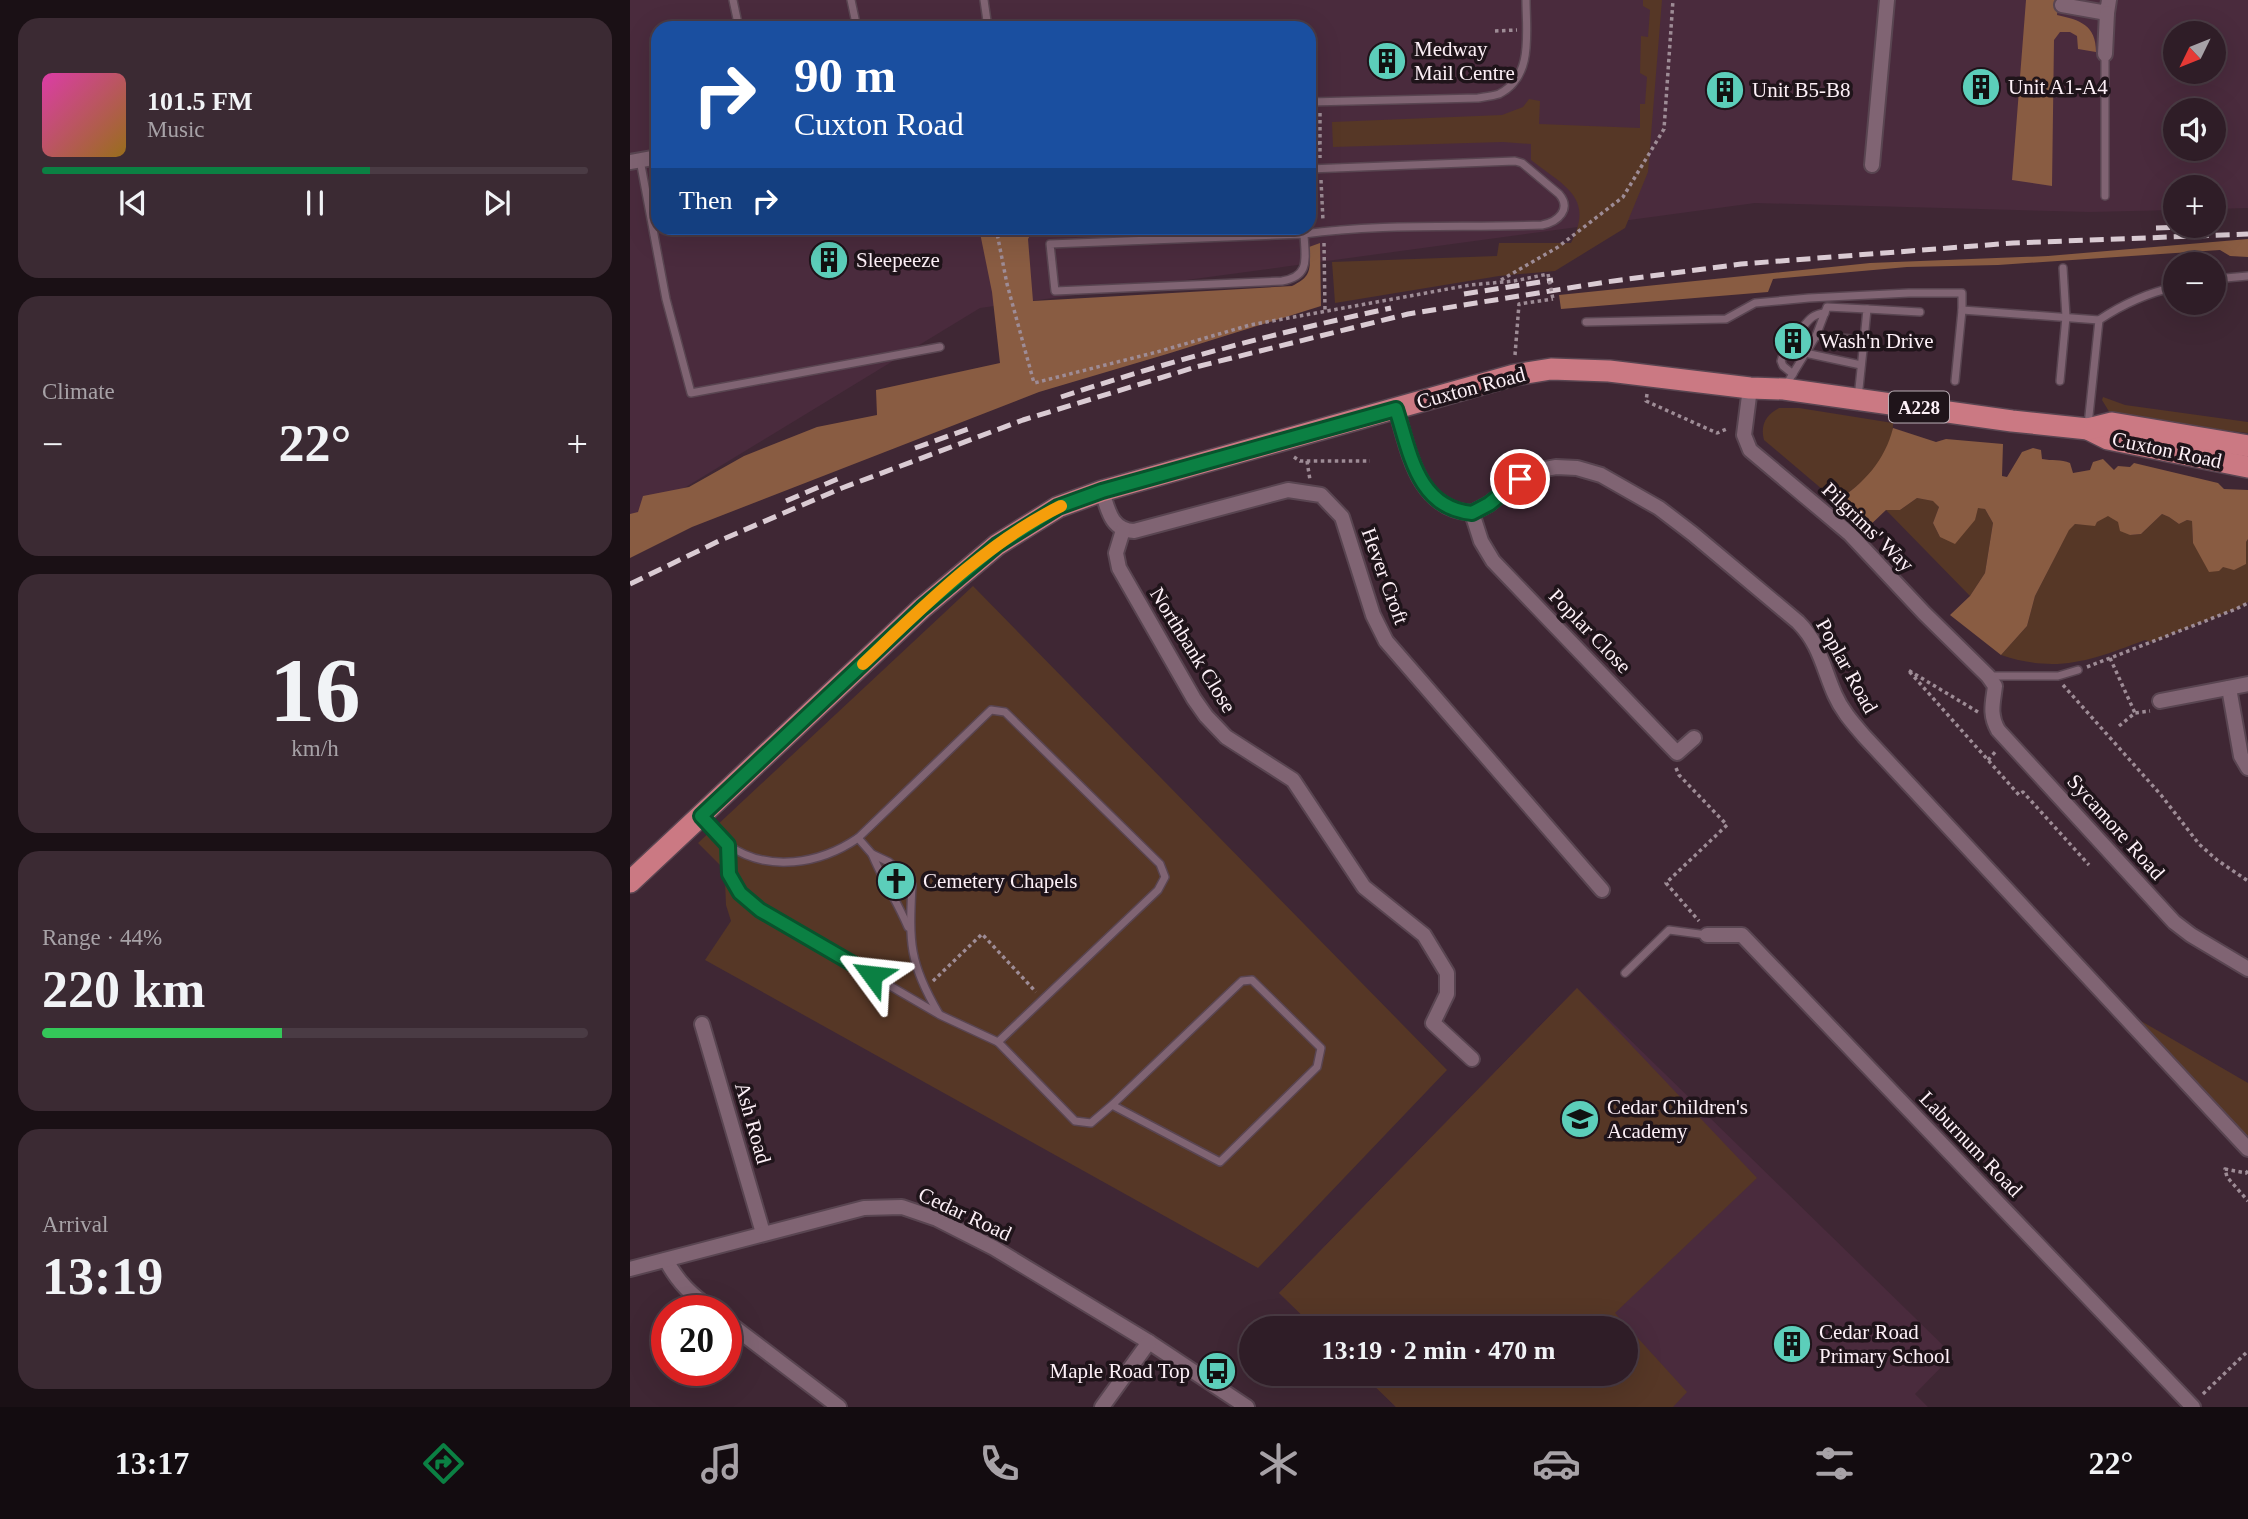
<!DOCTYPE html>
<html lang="en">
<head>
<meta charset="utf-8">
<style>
  :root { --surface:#2f1d27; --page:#3b2a33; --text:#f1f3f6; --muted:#a7a2a7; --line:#4a3b44; --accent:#0b8043 }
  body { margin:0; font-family:"Times New Roman",serif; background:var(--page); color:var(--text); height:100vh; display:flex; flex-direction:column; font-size:26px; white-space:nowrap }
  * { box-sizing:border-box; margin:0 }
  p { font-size:23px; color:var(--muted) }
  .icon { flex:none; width:38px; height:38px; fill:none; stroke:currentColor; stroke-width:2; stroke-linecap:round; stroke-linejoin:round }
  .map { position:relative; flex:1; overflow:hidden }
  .drawer { display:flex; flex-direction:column; gap:18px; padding:18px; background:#1a1015; width:630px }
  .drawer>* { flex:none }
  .top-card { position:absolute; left:21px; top:21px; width:665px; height:214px; border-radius:21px; box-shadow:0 7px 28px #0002,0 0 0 2px var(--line); background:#1a4fa0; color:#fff; overflow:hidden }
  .needle { width:46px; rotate:227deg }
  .fabs { position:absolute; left:1533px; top:21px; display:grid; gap:14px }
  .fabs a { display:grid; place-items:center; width:63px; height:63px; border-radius:50%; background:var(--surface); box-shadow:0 7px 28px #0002,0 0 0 2px var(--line); font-size:35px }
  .speed { position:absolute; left:21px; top:1295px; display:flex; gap:14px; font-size:35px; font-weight:700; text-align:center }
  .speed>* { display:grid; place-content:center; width:91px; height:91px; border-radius:50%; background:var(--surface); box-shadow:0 7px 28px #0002,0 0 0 2px var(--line); line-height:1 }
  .speed .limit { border:10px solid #d22; background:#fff; color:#111 }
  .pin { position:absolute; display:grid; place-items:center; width:60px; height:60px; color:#fff; margin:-30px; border:4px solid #fff; border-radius:50%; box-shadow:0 2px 7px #0007 }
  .me { position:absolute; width:77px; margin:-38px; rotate:300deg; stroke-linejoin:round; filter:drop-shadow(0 0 5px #0008) }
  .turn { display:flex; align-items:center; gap:24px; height:147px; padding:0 28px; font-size:32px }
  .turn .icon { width:91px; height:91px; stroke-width:2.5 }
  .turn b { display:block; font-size:49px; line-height:60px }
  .then { display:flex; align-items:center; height:66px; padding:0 28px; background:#0003; gap:14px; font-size:26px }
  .big { font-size:52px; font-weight:800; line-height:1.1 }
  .drawer .tile { flex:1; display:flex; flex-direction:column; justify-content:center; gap:10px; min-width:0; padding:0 24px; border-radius:21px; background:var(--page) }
  .drawer .dial { align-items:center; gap:0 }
  .dial b { font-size:91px; line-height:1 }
  .song { display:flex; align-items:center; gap:21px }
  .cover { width:84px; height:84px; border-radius:10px; background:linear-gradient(135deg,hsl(320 70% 55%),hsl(40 70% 35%)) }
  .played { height:7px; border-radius:4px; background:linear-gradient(90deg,var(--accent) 60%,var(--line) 60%) }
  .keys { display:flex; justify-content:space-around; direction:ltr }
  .heat { display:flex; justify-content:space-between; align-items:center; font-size:38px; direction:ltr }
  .charge { height:10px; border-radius:5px; background:linear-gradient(90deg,#34c759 44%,var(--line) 0) }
  .trip { position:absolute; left:609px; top:1316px; width:399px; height:70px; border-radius:35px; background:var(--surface); box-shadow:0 7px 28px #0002,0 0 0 2px var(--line); font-weight:800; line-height:70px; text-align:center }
  .menu { display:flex; height:112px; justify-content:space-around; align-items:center; background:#130c10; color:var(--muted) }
  .menu .icon { width:49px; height:49px }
  .menu .selected { color:var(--accent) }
  .menu b { font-size:32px; color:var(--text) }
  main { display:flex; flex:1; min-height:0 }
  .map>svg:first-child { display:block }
  .built { fill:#4a2b3d; fill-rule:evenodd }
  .green { fill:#563726 }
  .forest { fill:#895c42 }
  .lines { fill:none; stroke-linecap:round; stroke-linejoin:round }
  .lane-casing { stroke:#594551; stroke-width:10 }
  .street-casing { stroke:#594551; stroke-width:18 }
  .primary-casing { stroke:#594551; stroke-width:24 }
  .path { stroke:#9e8c96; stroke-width:3.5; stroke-dasharray:3.5 3.5; stroke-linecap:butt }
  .lane { stroke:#806473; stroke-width:7 }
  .street { stroke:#806473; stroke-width:14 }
  .primary { stroke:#cb7983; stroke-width:21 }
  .rail { stroke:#dacbd3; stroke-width:5; stroke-dasharray:14 7; stroke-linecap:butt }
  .path-bridge { stroke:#9e8c96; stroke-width:3.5; stroke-dasharray:3.5 3.5; stroke-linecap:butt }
  .route-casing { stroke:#07532c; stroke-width:18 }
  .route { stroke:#0b8043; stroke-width:12 }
  .slow { stroke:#f59e0b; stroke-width:12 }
  .labels { text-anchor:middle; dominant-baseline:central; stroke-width:7; stroke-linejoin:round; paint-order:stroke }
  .shield { fill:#1f141a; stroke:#baaeb5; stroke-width:2 }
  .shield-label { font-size:19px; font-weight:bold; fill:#fdf0f7 }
  .poi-label { font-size:21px; fill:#fdf0f7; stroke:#1f141a; text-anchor:start }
  .street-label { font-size:21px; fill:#fdf0f7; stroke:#1f141a }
</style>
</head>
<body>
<main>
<section class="drawer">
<div class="tile">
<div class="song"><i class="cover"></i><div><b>101.5 FM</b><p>Music</p></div></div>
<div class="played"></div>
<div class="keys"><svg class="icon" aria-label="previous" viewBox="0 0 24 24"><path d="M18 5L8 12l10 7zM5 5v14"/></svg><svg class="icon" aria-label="pause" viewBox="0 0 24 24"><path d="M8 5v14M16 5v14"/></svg><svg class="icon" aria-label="next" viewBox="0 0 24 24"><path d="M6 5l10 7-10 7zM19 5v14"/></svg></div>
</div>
<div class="tile"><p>Climate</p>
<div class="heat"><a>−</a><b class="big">22°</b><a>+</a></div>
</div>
<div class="tile dial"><b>16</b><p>km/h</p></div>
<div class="tile"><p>Range · 44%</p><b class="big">220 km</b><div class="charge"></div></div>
<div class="tile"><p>Arrival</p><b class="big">13:19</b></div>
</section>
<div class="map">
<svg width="1618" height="1407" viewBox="0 0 1618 1407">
  <rect width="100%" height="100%" fill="#3f2734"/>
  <g class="built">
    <path d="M0,0H1618V208L1584,209V187H1545V210L1460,212L1125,203L350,308L0,521ZM28,28H679V228H28ZM1545,33H1584V72H1545ZM1545,110H1584V149H1545Z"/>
    <polygon points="947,988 1323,1355 1285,1394 1298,1407 766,1407 732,1374 996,1374 996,1328 685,1328 649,1293"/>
  </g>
  <g class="green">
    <path d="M1013,0H1032L1018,172L995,228L925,271L869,276L705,303L702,262L867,256L869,243H941C965,197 934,186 901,160V144L873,142L703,147L702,122L872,115L893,107L899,99L910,101L909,124L1010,128V104H1015L1017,77L1010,73L1011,36L1018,37L1020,10L1013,6Z"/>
    <polygon points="1473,397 1495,405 1618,422 1618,433 1483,418 1472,400"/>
    <path d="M1149,408H1169L1263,423C1264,456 1232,485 1206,501L1134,440C1130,425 1136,415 1149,408Z"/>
    <polygon points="1287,498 1304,501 1309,507 1303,523 1310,537 1348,507 1355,509 1363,523 1355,573 1340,596 1256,510 1270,510"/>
    <path d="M1532,514L1539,517L1549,524L1557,520L1562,521L1563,543L1593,567L1616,555V542L1618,539V602L1606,609L1521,642L1515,640C1462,660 1428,674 1371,655L1397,626L1405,596L1439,529L1445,524L1465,525L1467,522L1478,515L1485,518L1500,535L1511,534Z"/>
    <polygon points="343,586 817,1070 628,1268 75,960 101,921 96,905 95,881 92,867 68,843"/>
    <polygon points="947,988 1127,1178 985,1313 1057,1392 1043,1407 766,1407 732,1374 996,1374 996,1328 685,1328 649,1293"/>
    <polygon points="1511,1021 1618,1083 1618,1139 1611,1132"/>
  </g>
  <g class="forest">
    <path d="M1396,0H1429L1427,15C1450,20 1466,25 1466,52L1448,49L1447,36L1440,32H1430L1424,40L1422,186L1382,180Z"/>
    <path d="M349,228H404L398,239L403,301L662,286C683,276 680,268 679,247L690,243L691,306L537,354L409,392L62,527L0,558V514L8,512L13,496L59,487L114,456L187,427L247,415L246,390L370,363L362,292Z"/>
    <polygon points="1618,239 1618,257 1600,256 1590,250 1368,265 1277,267 1143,279 1138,292 931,309 929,295 1240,263 1418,256"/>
    <path d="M1263,428L1306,442L1316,439L1373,444L1372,476L1377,477L1392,452L1403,448L1411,450L1412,459C1422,461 1431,459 1440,463L1443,473L1460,470L1463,462L1473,459L1484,470L1488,466L1500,467L1504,463L1588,483L1594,489L1618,490V539L1616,542V564L1604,570L1593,567L1589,571L1579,572L1563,543L1562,521L1557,520L1549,524L1539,517L1532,514L1511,534L1500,535L1490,531L1488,522L1478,516L1467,522L1465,526L1445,524L1439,530L1405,596L1397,626L1371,655L1320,615L1340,596L1355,573L1363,523L1355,509L1348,508L1345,520L1325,544L1310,537L1303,523L1309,507L1303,501L1287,498L1270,510H1256L1236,529L1206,501C1234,484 1255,460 1263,428Z"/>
  </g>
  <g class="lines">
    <g class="lane-casing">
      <g id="lane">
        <polyline points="103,0 109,28"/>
        <polyline points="221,0 227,28"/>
        <polyline points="354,0 358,28"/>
        <path d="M679,102L848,98C854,97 863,96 869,94C904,77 896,32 896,0"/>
        <polyline points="10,160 36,299 61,393 310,347"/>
        <polyline points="1475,196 1475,54"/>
        <path d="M674,234C675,258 681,276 652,281L425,291L420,244L674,234C752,223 833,228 912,225C928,222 942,209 929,194L892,163L885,161L679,169"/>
        <polyline points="1584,279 1618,276"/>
        <polyline points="1237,309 1290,312"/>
        <polyline points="956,322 1096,319 1125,303 1179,298 1279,293 1332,293 1332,310"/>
        <path d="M1173,327C1180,318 1184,314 1195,313"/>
        <polyline points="1186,336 1197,307 1237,309 1234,340"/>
        <polyline points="1175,353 1231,365"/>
        <polyline points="1153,355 1151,361 1153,366 1163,374"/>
        <polyline points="1325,381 1332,310 1469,320"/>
        <polyline points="1430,381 1436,317 1433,268"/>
        <polyline points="1156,385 1186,336 1234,340 1228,398"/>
        <path d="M1458,425L1469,320C1493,304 1517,293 1545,287"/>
        <polyline points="1359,676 1428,676 1448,670"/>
        <path d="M71,817C80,826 88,838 98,845C138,873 190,864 228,838L361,710L375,712L530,864L535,877L528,890L368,1042L310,1015L130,910C101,886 99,882 98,845"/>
        <path d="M228,838L242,854L259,862L282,885C279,943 279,963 309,1014"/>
        <path d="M242,854C252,879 267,901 278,927"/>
        <polyline points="995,973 1039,930 1077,935"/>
        <polyline points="368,1042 445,1121 461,1123 482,1105 612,981 622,980 691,1048 687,1067 590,1162 482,1105"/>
      </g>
    </g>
    <g class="street-casing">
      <g id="street">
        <polyline points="1432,5 1477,13 1479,0"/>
        <polyline points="1475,54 1477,13"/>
        <polyline points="0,162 28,157"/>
        <polyline points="1242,165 1257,0"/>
        <path d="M1120,388L1114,435L1120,450L1220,534L1294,613L1358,676L1365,686C1363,703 1359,714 1368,730L1544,922L1561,935L1618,969"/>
        <path d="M766,409C779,451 787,509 842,513L859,504L890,479L905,471L926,467L947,468L971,475L1029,508L1063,534L1168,622C1190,644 1193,668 1205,695C1212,711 1223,723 1234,736L1618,1149"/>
        <path d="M472,491C478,510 481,530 504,531L658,490L691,495L712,517L743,615L756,641L972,890"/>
        <polyline points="842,513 851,541 863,561 1047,753 1064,738"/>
        <polyline points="493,530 486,553 489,568 564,699 576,716 596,737 663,780 734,887 794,935 817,973 817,994 803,1023 842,1059"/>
        <polyline points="1599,688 1611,756 1618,768"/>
        <polyline points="1530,701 1618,684"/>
        <polyline points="1077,935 1112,935 1563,1407"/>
        <polyline points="72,1024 133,1233"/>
        <path d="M36,1260C49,1284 61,1294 83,1311"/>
        <polyline points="0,1269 234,1208 272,1207 307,1219 364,1248 519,1342 617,1407"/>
        <polyline points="96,1321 209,1407"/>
        <polyline points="472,1407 519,1342"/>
      </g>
    </g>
    <g class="primary-casing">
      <g id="primary">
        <polyline points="1458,429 1478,439 1618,467"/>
        <polyline points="0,882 292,608 367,545 428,507 472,491 884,375 921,369 979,371 1120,388 1154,389 1382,421 1458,429 1482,423 1618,446"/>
      </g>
    </g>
    <g class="path">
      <polyline points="865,31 887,30"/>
      <polyline points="690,113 690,158"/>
      <polyline points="679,144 690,143"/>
      <polyline points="691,180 693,221"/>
      <polyline points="366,228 377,284 404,383 527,352 620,325 840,285 884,281 918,274"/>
      <polyline points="694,243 695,310"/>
      <polyline points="871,280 928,247 993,197 1034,129 1043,0"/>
      <polyline points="885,355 889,304 923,299"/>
      <polyline points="1017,394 1016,401 1087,433 1099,428"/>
      <polyline points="664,457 670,461 740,461"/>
      <polyline points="677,461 680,480"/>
      <polyline points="1480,658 1505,713"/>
      <polyline points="1457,667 1606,609 1618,603"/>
      <polyline points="1433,685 1531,795 1569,844 1587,860 1618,881"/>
      <polyline points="1348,712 1278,670 1389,795 1393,792 1459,865"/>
      <polyline points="1489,726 1505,713 1520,711"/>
      <polyline points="1358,760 1367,750"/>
      <polyline points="1046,768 1049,775 1097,825 1036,883 1069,921"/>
      <polyline points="303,981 352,934 406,992"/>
      <polyline points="1618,1171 1616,1173 1595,1169 1597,1177 1618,1201"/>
      <polyline points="1573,1394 1618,1351"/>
    </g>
    <use href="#lane" class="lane"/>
    <use href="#street" class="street"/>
    <use href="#primary" class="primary"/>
    <g class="rail">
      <polyline points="1526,228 1579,226"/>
      <polyline points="834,294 923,280"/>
      <path d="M431,397C539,361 650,332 761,308"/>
      <polyline points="285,448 338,429"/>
      <polyline points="156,501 210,478"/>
      <polyline points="0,584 91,540 212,488 393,420 566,367 778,314 976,282 1111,264 1383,243 1618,234"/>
    </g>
    <polyline class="path-bridge" points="918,274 923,299"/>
  </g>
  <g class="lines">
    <g class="route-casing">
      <path id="route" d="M242,975L130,910L110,893L99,874L98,845L71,816L292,608L367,545L428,507L472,491L766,409C780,452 787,508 842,513L859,504L890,479"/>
    </g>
    <use href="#route" class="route"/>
    <path class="slow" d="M233,664C292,608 357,542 431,506"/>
  </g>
  <defs>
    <g id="building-disc" transform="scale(2.0125)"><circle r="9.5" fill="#5cceba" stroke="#1f141a"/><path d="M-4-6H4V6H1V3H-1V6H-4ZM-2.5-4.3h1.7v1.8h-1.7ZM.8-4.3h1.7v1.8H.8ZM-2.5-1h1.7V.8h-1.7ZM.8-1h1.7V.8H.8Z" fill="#111"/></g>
    <g id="church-disc" transform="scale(2.0125)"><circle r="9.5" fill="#5cceba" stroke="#1f141a"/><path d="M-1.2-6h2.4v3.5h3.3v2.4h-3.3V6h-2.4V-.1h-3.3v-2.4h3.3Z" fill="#111"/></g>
    <g id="school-disc" transform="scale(2.0125)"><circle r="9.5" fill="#5cceba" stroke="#1f141a"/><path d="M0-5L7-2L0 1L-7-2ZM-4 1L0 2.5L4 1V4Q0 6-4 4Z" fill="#111"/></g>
    <g id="bus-disc" transform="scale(2.0125)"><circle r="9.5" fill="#5cceba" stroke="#1f141a"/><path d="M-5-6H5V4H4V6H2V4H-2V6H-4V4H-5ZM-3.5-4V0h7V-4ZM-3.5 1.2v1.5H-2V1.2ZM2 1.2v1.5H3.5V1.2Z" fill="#111"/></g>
  </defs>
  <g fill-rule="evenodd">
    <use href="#building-disc" x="757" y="61"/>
    <use href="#building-disc" x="1351" y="87"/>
    <use href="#building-disc" x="1095" y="90"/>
    <use href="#building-disc" x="199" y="260"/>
    <use href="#building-disc" x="1163" y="341"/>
    <use href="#church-disc" x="266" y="881"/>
    <use href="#school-disc" x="950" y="1119"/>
    <use href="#building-disc" x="1162" y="1344"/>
    <use href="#bus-disc" x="587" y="1371"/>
  </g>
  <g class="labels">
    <rect class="shield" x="1259" y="391.5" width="60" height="31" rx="5"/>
    <g class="shield-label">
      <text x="1289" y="407">A228</text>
    </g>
    <g class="poi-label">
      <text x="784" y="49">Medway<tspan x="784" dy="24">Mail Centre</tspan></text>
      <text x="1378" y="87">Unit A1-A4</text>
      <text x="1122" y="90">Unit B5-B8</text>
      <text x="226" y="260">Sleepeeze</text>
      <text x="1190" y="341">Wash'n Drive</text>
      <text x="293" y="881">Cemetery Chapels</text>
      <text x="977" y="1107">Cedar Children's<tspan x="977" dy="24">Academy</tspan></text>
      <text x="1189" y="1332">Cedar Road<tspan x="1189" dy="24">Primary School</tspan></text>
      <text x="560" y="1371" text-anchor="end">Maple Road Top</text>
    </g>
    <g class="street-label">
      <text transform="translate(841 388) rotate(-15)">Cuxton Road</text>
      <text transform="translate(1537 450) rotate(12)">Cuxton Road</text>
      <text transform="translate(1238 527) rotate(44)">Pilgrims' Way</text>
      <text transform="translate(755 576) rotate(70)">Hever Croft</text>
      <text transform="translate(960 631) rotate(46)">Poplar Close</text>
      <text transform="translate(563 650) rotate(58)">Northbank Close</text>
      <text transform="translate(1217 666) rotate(61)">Poplar Road</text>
      <text transform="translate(1486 827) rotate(48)">Sycamore Road</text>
      <text transform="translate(123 1123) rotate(74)">Ash Road</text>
      <text transform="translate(1341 1144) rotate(46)">Laburnum Road</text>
      <text transform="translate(335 1214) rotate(25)">Cedar Road</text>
    </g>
  </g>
</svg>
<div class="fabs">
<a><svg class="needle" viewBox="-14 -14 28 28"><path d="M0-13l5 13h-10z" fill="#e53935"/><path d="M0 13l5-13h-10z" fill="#a7a2a7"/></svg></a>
<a><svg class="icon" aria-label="sound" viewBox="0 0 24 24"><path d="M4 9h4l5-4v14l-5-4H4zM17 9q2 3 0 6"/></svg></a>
<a>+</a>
<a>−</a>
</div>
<div class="speed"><div class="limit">20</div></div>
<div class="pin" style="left:890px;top:479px;background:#d93025"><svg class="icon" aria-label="arrive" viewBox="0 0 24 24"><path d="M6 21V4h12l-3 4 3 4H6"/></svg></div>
<svg class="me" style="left:242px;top:975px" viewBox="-20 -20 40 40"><path d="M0-17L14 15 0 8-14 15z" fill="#0b8043" stroke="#fff" stroke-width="4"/></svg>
<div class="trip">13:19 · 2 min · 470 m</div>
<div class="top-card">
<div class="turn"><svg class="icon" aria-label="right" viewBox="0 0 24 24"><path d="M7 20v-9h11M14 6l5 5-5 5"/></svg><div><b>90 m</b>Cuxton Road</div></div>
<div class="then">Then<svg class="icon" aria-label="right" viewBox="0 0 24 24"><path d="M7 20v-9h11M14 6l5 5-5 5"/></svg></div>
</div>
</div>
</main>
<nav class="menu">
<b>13:17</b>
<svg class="icon selected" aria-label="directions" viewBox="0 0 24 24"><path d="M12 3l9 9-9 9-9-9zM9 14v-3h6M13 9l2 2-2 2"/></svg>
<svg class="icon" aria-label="music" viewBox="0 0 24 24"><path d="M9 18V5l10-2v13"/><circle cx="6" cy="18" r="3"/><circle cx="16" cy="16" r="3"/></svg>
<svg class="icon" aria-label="phone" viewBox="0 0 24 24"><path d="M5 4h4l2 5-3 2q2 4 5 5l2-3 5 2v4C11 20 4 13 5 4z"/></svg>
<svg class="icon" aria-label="climate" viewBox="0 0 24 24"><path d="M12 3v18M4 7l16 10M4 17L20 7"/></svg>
<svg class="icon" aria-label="car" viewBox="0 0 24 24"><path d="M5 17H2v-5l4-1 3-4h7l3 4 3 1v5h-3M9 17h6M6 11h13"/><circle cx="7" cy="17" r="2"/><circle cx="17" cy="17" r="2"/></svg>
<svg class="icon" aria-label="filters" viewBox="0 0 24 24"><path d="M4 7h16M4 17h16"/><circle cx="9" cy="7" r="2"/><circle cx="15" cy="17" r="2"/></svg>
<b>22°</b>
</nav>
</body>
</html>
